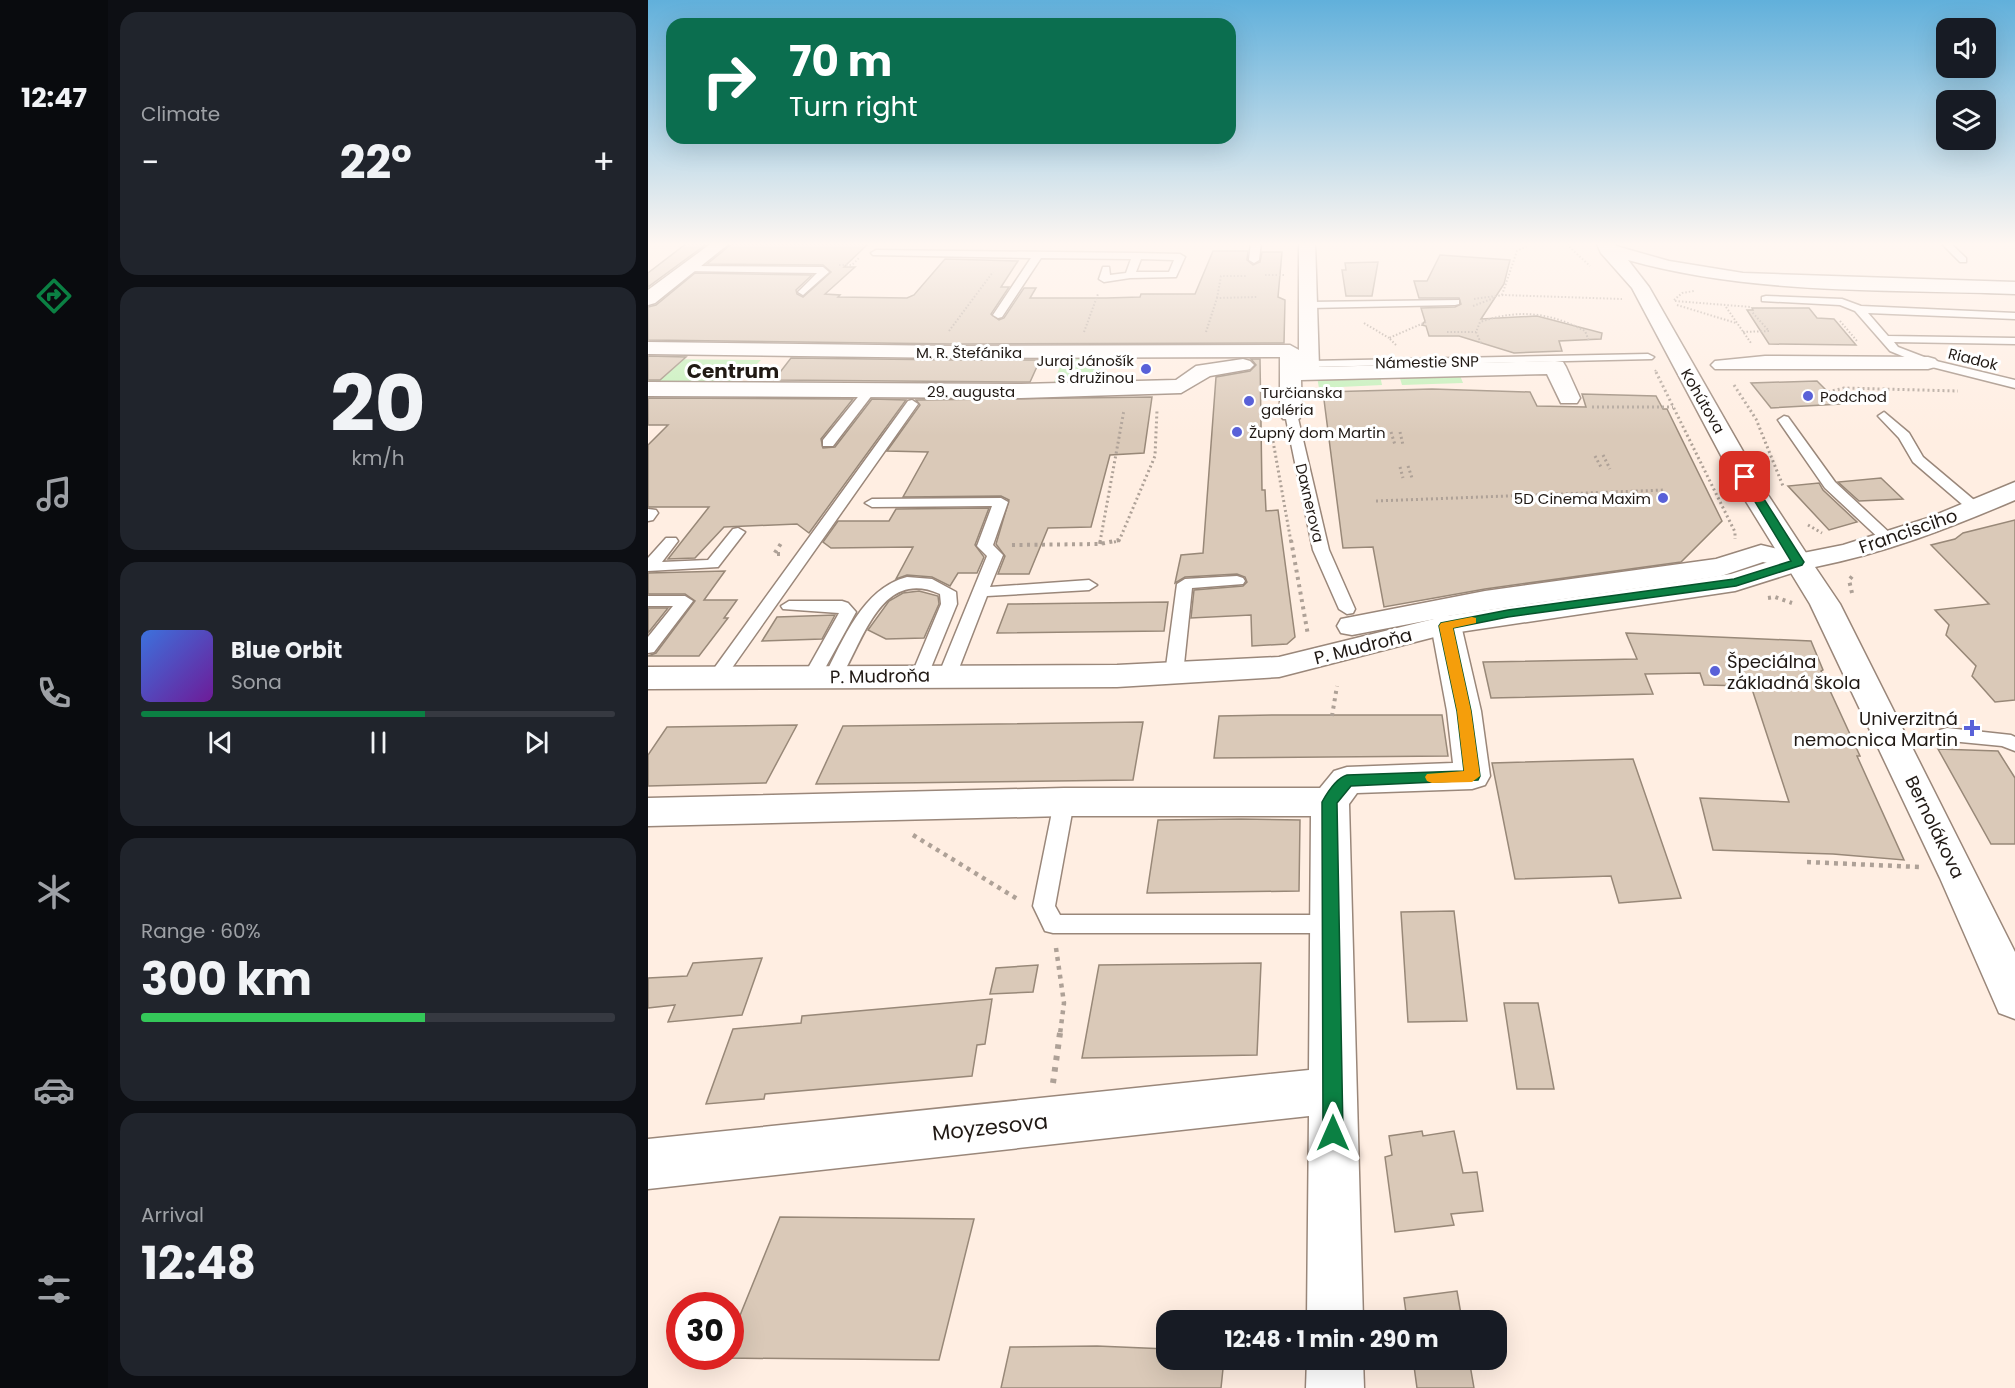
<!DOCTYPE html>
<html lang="en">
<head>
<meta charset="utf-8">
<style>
  :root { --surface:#171b24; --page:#20242c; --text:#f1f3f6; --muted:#9ea1a6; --line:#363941; --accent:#0b8043 }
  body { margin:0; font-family:Poppins,sans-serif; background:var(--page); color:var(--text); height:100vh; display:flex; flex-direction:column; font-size:22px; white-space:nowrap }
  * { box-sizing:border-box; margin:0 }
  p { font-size:20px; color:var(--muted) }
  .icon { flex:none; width:33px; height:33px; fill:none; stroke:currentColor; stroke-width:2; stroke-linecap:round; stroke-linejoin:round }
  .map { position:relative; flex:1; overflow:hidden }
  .panel { display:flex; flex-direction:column; gap:12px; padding:12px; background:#0d0f14; width:540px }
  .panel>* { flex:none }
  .hud { position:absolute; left:18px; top:18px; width:570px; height:126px; border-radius:18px; box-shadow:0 6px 24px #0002; background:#0b6e4f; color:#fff; overflow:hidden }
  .tools { position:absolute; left:1288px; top:18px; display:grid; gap:12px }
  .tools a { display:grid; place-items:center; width:60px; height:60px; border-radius:12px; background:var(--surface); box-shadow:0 6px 24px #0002; font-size:30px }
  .speed { position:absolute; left:18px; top:1292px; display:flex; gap:12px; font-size:30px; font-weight:700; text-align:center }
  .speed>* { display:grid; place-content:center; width:78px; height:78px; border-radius:50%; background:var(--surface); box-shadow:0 6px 24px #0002; line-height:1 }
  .speed .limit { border:9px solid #d22; background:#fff; color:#111 }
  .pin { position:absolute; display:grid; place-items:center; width:51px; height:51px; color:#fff; margin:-26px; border-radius:12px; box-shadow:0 3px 9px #0006 }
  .me { position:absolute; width:66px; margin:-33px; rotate:0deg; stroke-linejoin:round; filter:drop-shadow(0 0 4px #0008) }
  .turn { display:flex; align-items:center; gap:21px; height:126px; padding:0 24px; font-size:27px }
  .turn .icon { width:78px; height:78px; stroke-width:2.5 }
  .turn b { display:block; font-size:42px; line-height:51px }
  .big { font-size:45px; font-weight:700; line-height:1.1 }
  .panel .tile { flex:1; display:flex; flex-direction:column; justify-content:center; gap:9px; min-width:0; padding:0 21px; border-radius:18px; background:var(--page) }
  .panel .dial { align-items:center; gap:0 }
  .dial b { font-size:78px; line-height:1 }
  .song { display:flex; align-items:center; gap:18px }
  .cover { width:72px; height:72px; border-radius:9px; background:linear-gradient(135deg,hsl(220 70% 55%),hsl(280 70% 35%)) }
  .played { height:6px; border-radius:3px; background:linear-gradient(90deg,var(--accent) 60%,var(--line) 60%) }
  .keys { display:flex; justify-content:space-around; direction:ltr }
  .heat { display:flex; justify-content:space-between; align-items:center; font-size:33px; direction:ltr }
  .charge { height:9px; border-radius:4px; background:linear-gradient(90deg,#34c759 60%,var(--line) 0) }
  .trip { position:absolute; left:508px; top:1310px; width:351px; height:60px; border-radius:18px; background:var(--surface); box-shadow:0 6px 24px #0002; font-weight:700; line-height:60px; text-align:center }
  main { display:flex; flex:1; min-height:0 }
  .dock { display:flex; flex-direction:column; width:108px; justify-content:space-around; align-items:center; background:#090b0e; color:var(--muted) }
  .dock .icon { width:42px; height:42px }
  .dock .active { color:var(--accent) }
  .dock b { font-size:27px; color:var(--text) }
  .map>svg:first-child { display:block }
  .green { fill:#bff0b6 }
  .building { fill:#dac9b8; stroke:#988878; stroke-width:1.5 }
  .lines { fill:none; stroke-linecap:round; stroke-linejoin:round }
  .lane-casing { stroke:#9a877a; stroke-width:3 }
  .street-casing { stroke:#9a877a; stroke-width:3 }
  .primary-casing { stroke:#9a877a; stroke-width:3 }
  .path-far4 { stroke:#aea197; stroke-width:2; stroke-dasharray:1.5 2; stroke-linecap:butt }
  .path-far3 { stroke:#aea197; stroke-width:3; stroke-dasharray:2 3; stroke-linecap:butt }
  .path-far2 { stroke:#aea197; stroke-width:4; stroke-dasharray:3 4.5; stroke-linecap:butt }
  .path-far1 { stroke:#aea197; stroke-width:4.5; stroke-dasharray:4 5; stroke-linecap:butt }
  .path { stroke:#aea197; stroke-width:6; stroke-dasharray:4.5 7; stroke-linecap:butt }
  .lane { fill:#fff; fill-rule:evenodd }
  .street { fill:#fff; fill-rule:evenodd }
  .primary { fill:#fff; fill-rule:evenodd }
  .route { fill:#0b8043; stroke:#07532c; stroke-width:1.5 }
  .slow { fill:#f59e0b }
  .poi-dot { fill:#5961d8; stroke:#fff; stroke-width:2 }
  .labels { text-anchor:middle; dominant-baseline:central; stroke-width:6; stroke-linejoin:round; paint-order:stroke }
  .far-street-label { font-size:15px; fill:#201914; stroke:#fff }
  .far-poi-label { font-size:15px; fill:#201914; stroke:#fff; text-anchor:start }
  .street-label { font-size:18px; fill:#201914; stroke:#fff }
  .poi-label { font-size:18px; fill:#201914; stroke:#fff; text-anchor:start }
  .far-district-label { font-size:20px; font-weight:bold; fill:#201914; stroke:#fff }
  .near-street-label { font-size:21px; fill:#201914; stroke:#fff }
</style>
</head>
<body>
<main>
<nav class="dock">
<b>12:47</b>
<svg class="icon active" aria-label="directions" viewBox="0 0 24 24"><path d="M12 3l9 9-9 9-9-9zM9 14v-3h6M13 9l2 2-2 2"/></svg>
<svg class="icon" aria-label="music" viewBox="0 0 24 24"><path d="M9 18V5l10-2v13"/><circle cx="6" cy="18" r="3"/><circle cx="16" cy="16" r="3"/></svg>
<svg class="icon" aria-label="phone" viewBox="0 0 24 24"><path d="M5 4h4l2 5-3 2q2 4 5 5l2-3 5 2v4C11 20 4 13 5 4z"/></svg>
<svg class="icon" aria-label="climate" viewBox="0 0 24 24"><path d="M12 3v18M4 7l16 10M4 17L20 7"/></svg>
<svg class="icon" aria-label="car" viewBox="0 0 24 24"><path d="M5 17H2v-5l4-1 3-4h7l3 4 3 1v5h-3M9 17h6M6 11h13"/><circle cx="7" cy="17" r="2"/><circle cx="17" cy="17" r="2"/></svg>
<svg class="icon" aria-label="filters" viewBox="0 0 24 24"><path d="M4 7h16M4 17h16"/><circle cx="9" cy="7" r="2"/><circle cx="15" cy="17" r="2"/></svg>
</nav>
<section class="panel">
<div class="tile"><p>Climate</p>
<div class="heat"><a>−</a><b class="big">22°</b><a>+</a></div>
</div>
<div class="tile dial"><b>20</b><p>km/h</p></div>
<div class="tile">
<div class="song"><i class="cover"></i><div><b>Blue Orbit</b><p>Sona</p></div></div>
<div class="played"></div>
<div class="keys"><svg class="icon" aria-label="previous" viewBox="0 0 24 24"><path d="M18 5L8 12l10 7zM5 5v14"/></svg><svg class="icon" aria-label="pause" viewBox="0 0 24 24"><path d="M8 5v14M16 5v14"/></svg><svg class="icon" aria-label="next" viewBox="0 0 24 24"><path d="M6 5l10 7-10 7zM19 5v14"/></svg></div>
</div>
<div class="tile"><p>Range · 60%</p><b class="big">300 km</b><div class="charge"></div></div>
<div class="tile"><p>Arrival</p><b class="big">12:48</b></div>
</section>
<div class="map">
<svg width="1367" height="1388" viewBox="0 0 1367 1388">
  <rect width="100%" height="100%" fill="#ffeee2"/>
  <g class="green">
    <polygon points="0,359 113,360 89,383 0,382"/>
    <polygon points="415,359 456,359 449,381 406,382"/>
    <polygon points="811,373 815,383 754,385 751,375"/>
    <polygon points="732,375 734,385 671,388 669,377"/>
  </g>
  <g class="building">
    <polygon points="100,242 222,242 196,267 207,267 177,294 192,295 190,297 259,298 266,295 297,259 370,261 353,287 361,287 343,314 351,320 356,318 376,288 388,288 382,298 458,298 492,297 493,294 547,294 565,251 600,251 599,260 605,265 612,262 614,252 634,252 630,297 637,300 636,343 306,344 0,340 0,307 8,305 47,273 164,275 148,290 149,294 155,297 183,272 175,265 59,264 85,243"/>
    <polygon points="39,243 60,243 0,287 0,273"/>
    <polygon points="792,255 862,260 856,284 833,319 889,316 954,333 953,339 911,341 914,351 866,353 811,336 781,336 778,326 774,325 777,321 773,308 807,307 813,304 811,298 771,298 766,281 779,281"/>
    <polygon points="730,262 724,296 698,296 694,270 698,270 697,263"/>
    <polygon points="1104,308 1161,308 1169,318 1186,319 1208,345 1121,344 1099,310 1105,310"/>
    <polygon points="0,356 38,357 12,380 0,380"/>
    <polygon points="143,358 306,360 392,360 382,382 126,380"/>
    <polygon points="603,359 612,359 614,490 617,490 618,511 630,510 647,637 639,644 604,646 603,615 543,618 546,590 595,586 599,582 597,577 589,574 537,577 527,583 533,555 555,553 568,377 602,371 608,365"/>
    <polygon points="1169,381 1192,404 1123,408 1103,383"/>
    <polygon points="784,389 882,392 889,406 938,407 934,394 1008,396 1015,409 1019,409 1074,521 1033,562 837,589 736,607 725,547 695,548 675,392"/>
    <polygon points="504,397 496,453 462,455 443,527 400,528 381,574 350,574 357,556 348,544 361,500 353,496 255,497 280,452 239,451 272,405 268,400"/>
    <polygon points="0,398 205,399 173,439 175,448 187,447 224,399 258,400 161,533 149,524 76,527 47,558 20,559 61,507 0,507 0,445 20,425 0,425"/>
    <polygon points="1233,478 1255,499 1211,501 1190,482"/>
    <polygon points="1171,483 1175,490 1209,522 1181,530 1140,486"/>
    <polygon points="341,508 327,545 336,557 329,573 310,573 302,586 284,577 259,575 248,579 265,547 183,548 175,542 190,521 241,521 248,509"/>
    <polygon points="1367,520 1367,700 1347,702 1324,676 1328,666 1298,635 1301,625 1287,610 1341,604 1283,545 1307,539 1315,533"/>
    <polygon points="77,571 56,600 89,600 76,618 80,618 51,656 0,656 8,653 47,601 37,594 0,594 0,573"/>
    <polygon points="271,591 290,596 291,604 276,638 238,639 220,630 241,601 255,593"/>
    <polygon points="520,602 516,631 349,633 360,604"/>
    <polygon points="0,608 20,608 0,633"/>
    <polygon points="187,615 174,639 114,641 129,617"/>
    <polygon points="978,633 1163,641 1175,670 1173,671 1212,756 1209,756 1256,860 1185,854 1065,850 1052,798 1141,802 1103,686 1056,685 1052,673 997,674 1005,694 843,698 835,662 989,659"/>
    <polygon points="627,715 794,715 800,756 566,758 571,716"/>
    <polygon points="495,722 485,780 168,784 195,726"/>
    <polygon points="149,725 118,783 0,786 0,755 19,727"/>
    <polygon points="1290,749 1350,751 1367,778 1367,844 1343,844"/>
    <polygon points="985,759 1033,898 971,903 963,876 867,879 844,763"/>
    <polygon points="593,819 652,820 651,891 499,893 510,820"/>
    <polygon points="806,911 819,1021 760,1022 753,912"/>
    <polygon points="114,958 94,1015 20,1022 27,1005 0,1008 0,978 39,976 45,963"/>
    <polygon points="613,963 609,1055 434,1058 451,965"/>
    <polygon points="390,965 385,992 342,994 348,968"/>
    <polygon points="344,999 337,1044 329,1045 324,1076 117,1094 116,1099 58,1104 85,1029 153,1023 154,1016"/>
    <polygon points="856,1003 890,1003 906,1089 869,1089"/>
    <polygon points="774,1131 775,1136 806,1131 815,1173 829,1172 835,1211 803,1214 806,1225 747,1232 737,1157 744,1155 741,1136"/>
    <polygon points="132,1217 326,1219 291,1360 75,1358 82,1356 82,1340"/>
    <polygon points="809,1291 814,1320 759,1320 756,1298"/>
    <polygon points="449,1346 519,1349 519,1359 576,1359 573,1388 353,1388 362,1347"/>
    <polygon points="765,1359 821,1359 826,1388 769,1388"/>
  </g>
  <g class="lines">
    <g class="lane-casing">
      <g id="lane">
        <polygon points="603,242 613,242 611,260 606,263 601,260"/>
        <polygon points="1292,242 1301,242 1318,258 1318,262 1312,262"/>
        <path d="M228,250L489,253L532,254L537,257L528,277L482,278L456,282L451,279L455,267H461L462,275L478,273L483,259L393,258L354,317L350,318L345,315L383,258L225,255L223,253ZM493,259L526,260L521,272H488Z"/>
        <polygon points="40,266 175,267 181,272 155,295 150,292 169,273 37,271 37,267"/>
        <polygon points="1118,296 1194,299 1213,306 1367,313 1367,319 1220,313 1240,336 1367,338 1367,344 1246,342 1250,347 1284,360 1367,380 1367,388 1276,365 1242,351 1207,311 1192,305 1114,301 1114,297"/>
        <polygon points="811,300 811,304 807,305 661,308 656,305 661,302"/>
        <polygon points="1000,354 1006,357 1004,359 662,367 656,364 662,361"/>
        <polygon points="222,386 228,390 185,446 175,446 175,440 218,387"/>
        <polygon points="264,400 270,404 74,682 62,682 59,678 62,674 260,401"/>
        <polygon points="643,410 649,414 681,550 707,609 705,613 699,614 691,609 665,550 637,414"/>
        <polygon points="1236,412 1261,433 1275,457 1332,505 1334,508 1332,511 1322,511 1265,462 1251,438 1230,416"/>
        <polygon points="1136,416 1140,417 1187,482 1245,536 1247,539 1245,542 1235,542 1177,488 1130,420"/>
        <polygon points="353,498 360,502 345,545 355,555 342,587 441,580 449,585 441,590 339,596 308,676 299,682 293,680 290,676 339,556 329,546 344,506 224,507 217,503 224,499"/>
        <polygon points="0,509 8,510 10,513 5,520 0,521"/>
        <polygon points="90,528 97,532 70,567 0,571 0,558 18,538 28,538 30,541 14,562 60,560 85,529"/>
        <polygon points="589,576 595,578 597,581 595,584 544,588 535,674 532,678 520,678 517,674 529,584 537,579"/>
        <path d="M259,577L284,579L308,592L309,604L278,680L272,682L263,676L293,604L292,594C232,567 215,643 191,681H179L176,677C195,640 215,588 259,577Z"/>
        <polygon points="0,596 37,596 45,601 6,652 0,653 0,637 25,606 0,606"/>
        <polygon points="141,601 194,601 200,603 208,612 170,681 158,681 155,677 191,613 135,609 133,606"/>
        <polygon points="1299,728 1363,735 1367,737 1367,751 1354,746 1292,740 1290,735 1292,730"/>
        <polygon points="416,794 423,797 426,802 407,906 412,915 685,915 693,917 696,924 693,931 685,933 405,933 397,931 385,906 406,802 409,797"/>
      </g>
    </g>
    <g class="street-casing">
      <g id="street">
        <polygon points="65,242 83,242 7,303 0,305 0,290"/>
        <polygon points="651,242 667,242 671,367 907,361 915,362 918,367 932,398 929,403 913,403 899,374 653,380 654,414 651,419 635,419 632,414 632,357 306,358 0,354 0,342 306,346 642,345 651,350"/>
        <polygon points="1117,356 1280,357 1287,359 1291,363 1287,367 1280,369 1067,369 1063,365 1067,361"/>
        <polygon points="595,359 602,361 606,365 602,369 562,376 533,393 373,398 0,396 0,382 373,384 528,380 548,366"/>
        <path d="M1367,482V500C1302,528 1237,553 1167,567L1192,604L1367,952V1019L1351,1013L1292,878L1162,604L1140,568L1115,562L1073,576L800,616L809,618L813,625L833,711L842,776L837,785L824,789L709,793L701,804L715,1320H659L661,1116L0,1189V1139L661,1070L663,816H416L0,826V798L416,788H672L686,771L699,767L805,763L799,711L783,625L787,619L704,635L693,633L689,626L693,619L837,591L1068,559L1113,545L1150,554L1195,545L1280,518Z"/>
        <polygon points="659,1359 715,1359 716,1388 658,1388"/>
      </g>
    </g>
    <g class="primary-casing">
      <path id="primary" d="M948,242H964L968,246L1021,261L1095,273L1367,282V294C1239,289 1104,295 980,260L1001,287L1120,495L1164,562L1160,568L1087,591L798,634L631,677L469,687L0,689V667L469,665L631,657L798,616L1083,574L1133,558L1094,495L984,288L953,253Z"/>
    </g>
    <g class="path-far4">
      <polyline points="916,242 942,266"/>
      <polyline points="191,265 204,265 211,258"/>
      <polyline points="617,275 637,275"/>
      <polyline points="854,295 869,251 879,246 879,242"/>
      <polyline points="569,298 573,276 598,276"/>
      <polyline points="826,299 855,295 974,299"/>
      <polyline points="1026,300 1034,293 1046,291"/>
      <polyline points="1027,301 1103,307"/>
      <polyline points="1029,305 1088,323"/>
      <polyline points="825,306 846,298"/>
      <polyline points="1078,307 1103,343"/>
      <polyline points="1192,321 1209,341"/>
      <polyline points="716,323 741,338"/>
      <polyline points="301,331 345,272"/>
      <polyline points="436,332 450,294"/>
      <polyline points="558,332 569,298 609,297"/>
      <polyline points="799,332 828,332"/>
      <polyline points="1095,332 1121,331 1104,312"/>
      <path d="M833,343L828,332L832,322C870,309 901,312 937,331L941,341"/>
      <polyline points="748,345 741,338 778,322"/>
      <polyline points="1007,370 1009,373"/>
    </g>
    <g class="path-far3">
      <polyline points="1008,372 1087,532 1087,539"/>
      <polyline points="1086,385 1108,419 1135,486"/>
      <polyline points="1180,392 1196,388 1310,391"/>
      <polyline points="944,407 1025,407"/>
      <polyline points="743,432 747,445"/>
      <polyline points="752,432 755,445"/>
      <polyline points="625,441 643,542"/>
      <polyline points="955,455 962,469"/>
      <polyline points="947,456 954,469"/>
      <polyline points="760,466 764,478"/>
      <polyline points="752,467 755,478"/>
      <polyline points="728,501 1017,490"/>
      <polyline points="1160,525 1174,533"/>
      <polyline points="452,542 476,410"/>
      <polyline points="466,542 471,541 507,456 509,410"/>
    </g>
    <g class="path-far2">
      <polyline points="643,540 660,635"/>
      <polyline points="452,544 453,540"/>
      <polyline points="364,545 452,544 471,540"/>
      <polyline points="132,554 126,554 134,542"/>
      <polyline points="1204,593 1201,580 1207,573"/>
      <polyline points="1120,598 1127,597 1144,603"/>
      <polyline points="684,716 689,686"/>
    </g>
    <g class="path-far1">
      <polyline points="265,835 371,900"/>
      <polyline points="1159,862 1271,867"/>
      <polyline points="408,948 416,1003 412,1034"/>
    </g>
    <polyline class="path" points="405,1083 412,1033"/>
    <use href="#lane" class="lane"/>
    <use href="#street" class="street"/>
    <use href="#primary" class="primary"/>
  </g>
  <linearGradient id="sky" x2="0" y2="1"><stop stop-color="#61b0db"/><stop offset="0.56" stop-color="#fff7f2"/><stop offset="1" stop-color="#fff7f2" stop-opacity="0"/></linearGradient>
  <rect width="1367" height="436" fill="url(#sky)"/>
  <path class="route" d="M1097,474L1102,477L1156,562L1154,565L1088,586L860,617L805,628L823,711L832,776L830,780L703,786L689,803L695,1133L692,1140L685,1143L678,1140L675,1133L674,802C679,793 688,778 699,775L816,771L809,711L791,626L793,623L860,610L1086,579L1143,561L1092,477Z"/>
  <polygon class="slow" points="824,617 828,618 828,623 805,628 823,711 832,776 824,782 784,783 779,781 777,777 779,774 816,771 809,711 791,626 793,623"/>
  <g class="poi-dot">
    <circle cx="498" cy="369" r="6"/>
    <circle cx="1160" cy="396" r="6"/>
    <circle cx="601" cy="401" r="6"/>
    <circle cx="589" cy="432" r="6"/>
    <circle cx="1015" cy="498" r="6"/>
    <circle cx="1067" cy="671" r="6"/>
    <path d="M1321 719h6v6h6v6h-6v6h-6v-6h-6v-6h6z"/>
  </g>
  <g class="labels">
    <g class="far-street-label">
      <text x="321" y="352">M. R. Štefánika</text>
      <text transform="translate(1325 359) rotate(14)">Riadok</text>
      <text transform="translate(779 362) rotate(-1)">Námestie SNP</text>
      <text x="323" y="391">29. augusta</text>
      <text transform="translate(1055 401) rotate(60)">Kohútova</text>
      <text transform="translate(662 503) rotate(77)">Daxnerova</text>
    </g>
    <g class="far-poi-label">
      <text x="486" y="360" text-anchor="end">Juraj Jánošík<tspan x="486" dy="17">s družinou</tspan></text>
      <text x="613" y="392">Turčianska<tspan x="613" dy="17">galéria</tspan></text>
      <text x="1172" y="396">Podchod</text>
      <text x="601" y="432">Župný dom Martin</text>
      <text x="1003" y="498" text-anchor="end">5D Cinema Maxim</text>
    </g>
    <g class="street-label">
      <text transform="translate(1260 531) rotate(-19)">Francisciho</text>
      <text transform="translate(715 646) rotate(-14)">P. Mudroňa</text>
      <text transform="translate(232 676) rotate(-1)">P. Mudroňa</text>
      <text transform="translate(1287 827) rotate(64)">Bernolákova</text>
    </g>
    <g class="poi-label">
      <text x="1079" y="661">Špeciálna<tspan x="1079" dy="21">základná škola</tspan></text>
      <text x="1310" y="718" text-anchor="end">Univerzitná<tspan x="1310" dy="21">nemocnica Martin</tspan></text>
    </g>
    <g class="far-district-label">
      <text x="85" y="371">Centrum</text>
    </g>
    <g class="near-street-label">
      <text transform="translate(342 1127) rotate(-6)">Moyzesova</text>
    </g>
  </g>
</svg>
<div class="tools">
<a><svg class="icon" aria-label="sound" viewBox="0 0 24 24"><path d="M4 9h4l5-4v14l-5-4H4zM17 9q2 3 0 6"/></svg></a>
<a><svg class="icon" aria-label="layers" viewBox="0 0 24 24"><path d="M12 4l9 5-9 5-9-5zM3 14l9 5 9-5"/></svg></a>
</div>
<div class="speed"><div class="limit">30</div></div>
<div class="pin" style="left:1097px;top:477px;background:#d93025"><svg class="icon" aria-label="arrive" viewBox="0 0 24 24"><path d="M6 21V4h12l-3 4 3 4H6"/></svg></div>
<svg class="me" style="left:685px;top:1133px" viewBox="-20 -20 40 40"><path d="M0-17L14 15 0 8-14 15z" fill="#0b8043" stroke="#fff" stroke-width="4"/></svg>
<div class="trip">12:48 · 1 min · 290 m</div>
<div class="hud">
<div class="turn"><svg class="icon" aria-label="right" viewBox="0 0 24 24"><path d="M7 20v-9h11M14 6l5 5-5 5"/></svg><div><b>70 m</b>Turn right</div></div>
</div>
</div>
</main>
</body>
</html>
